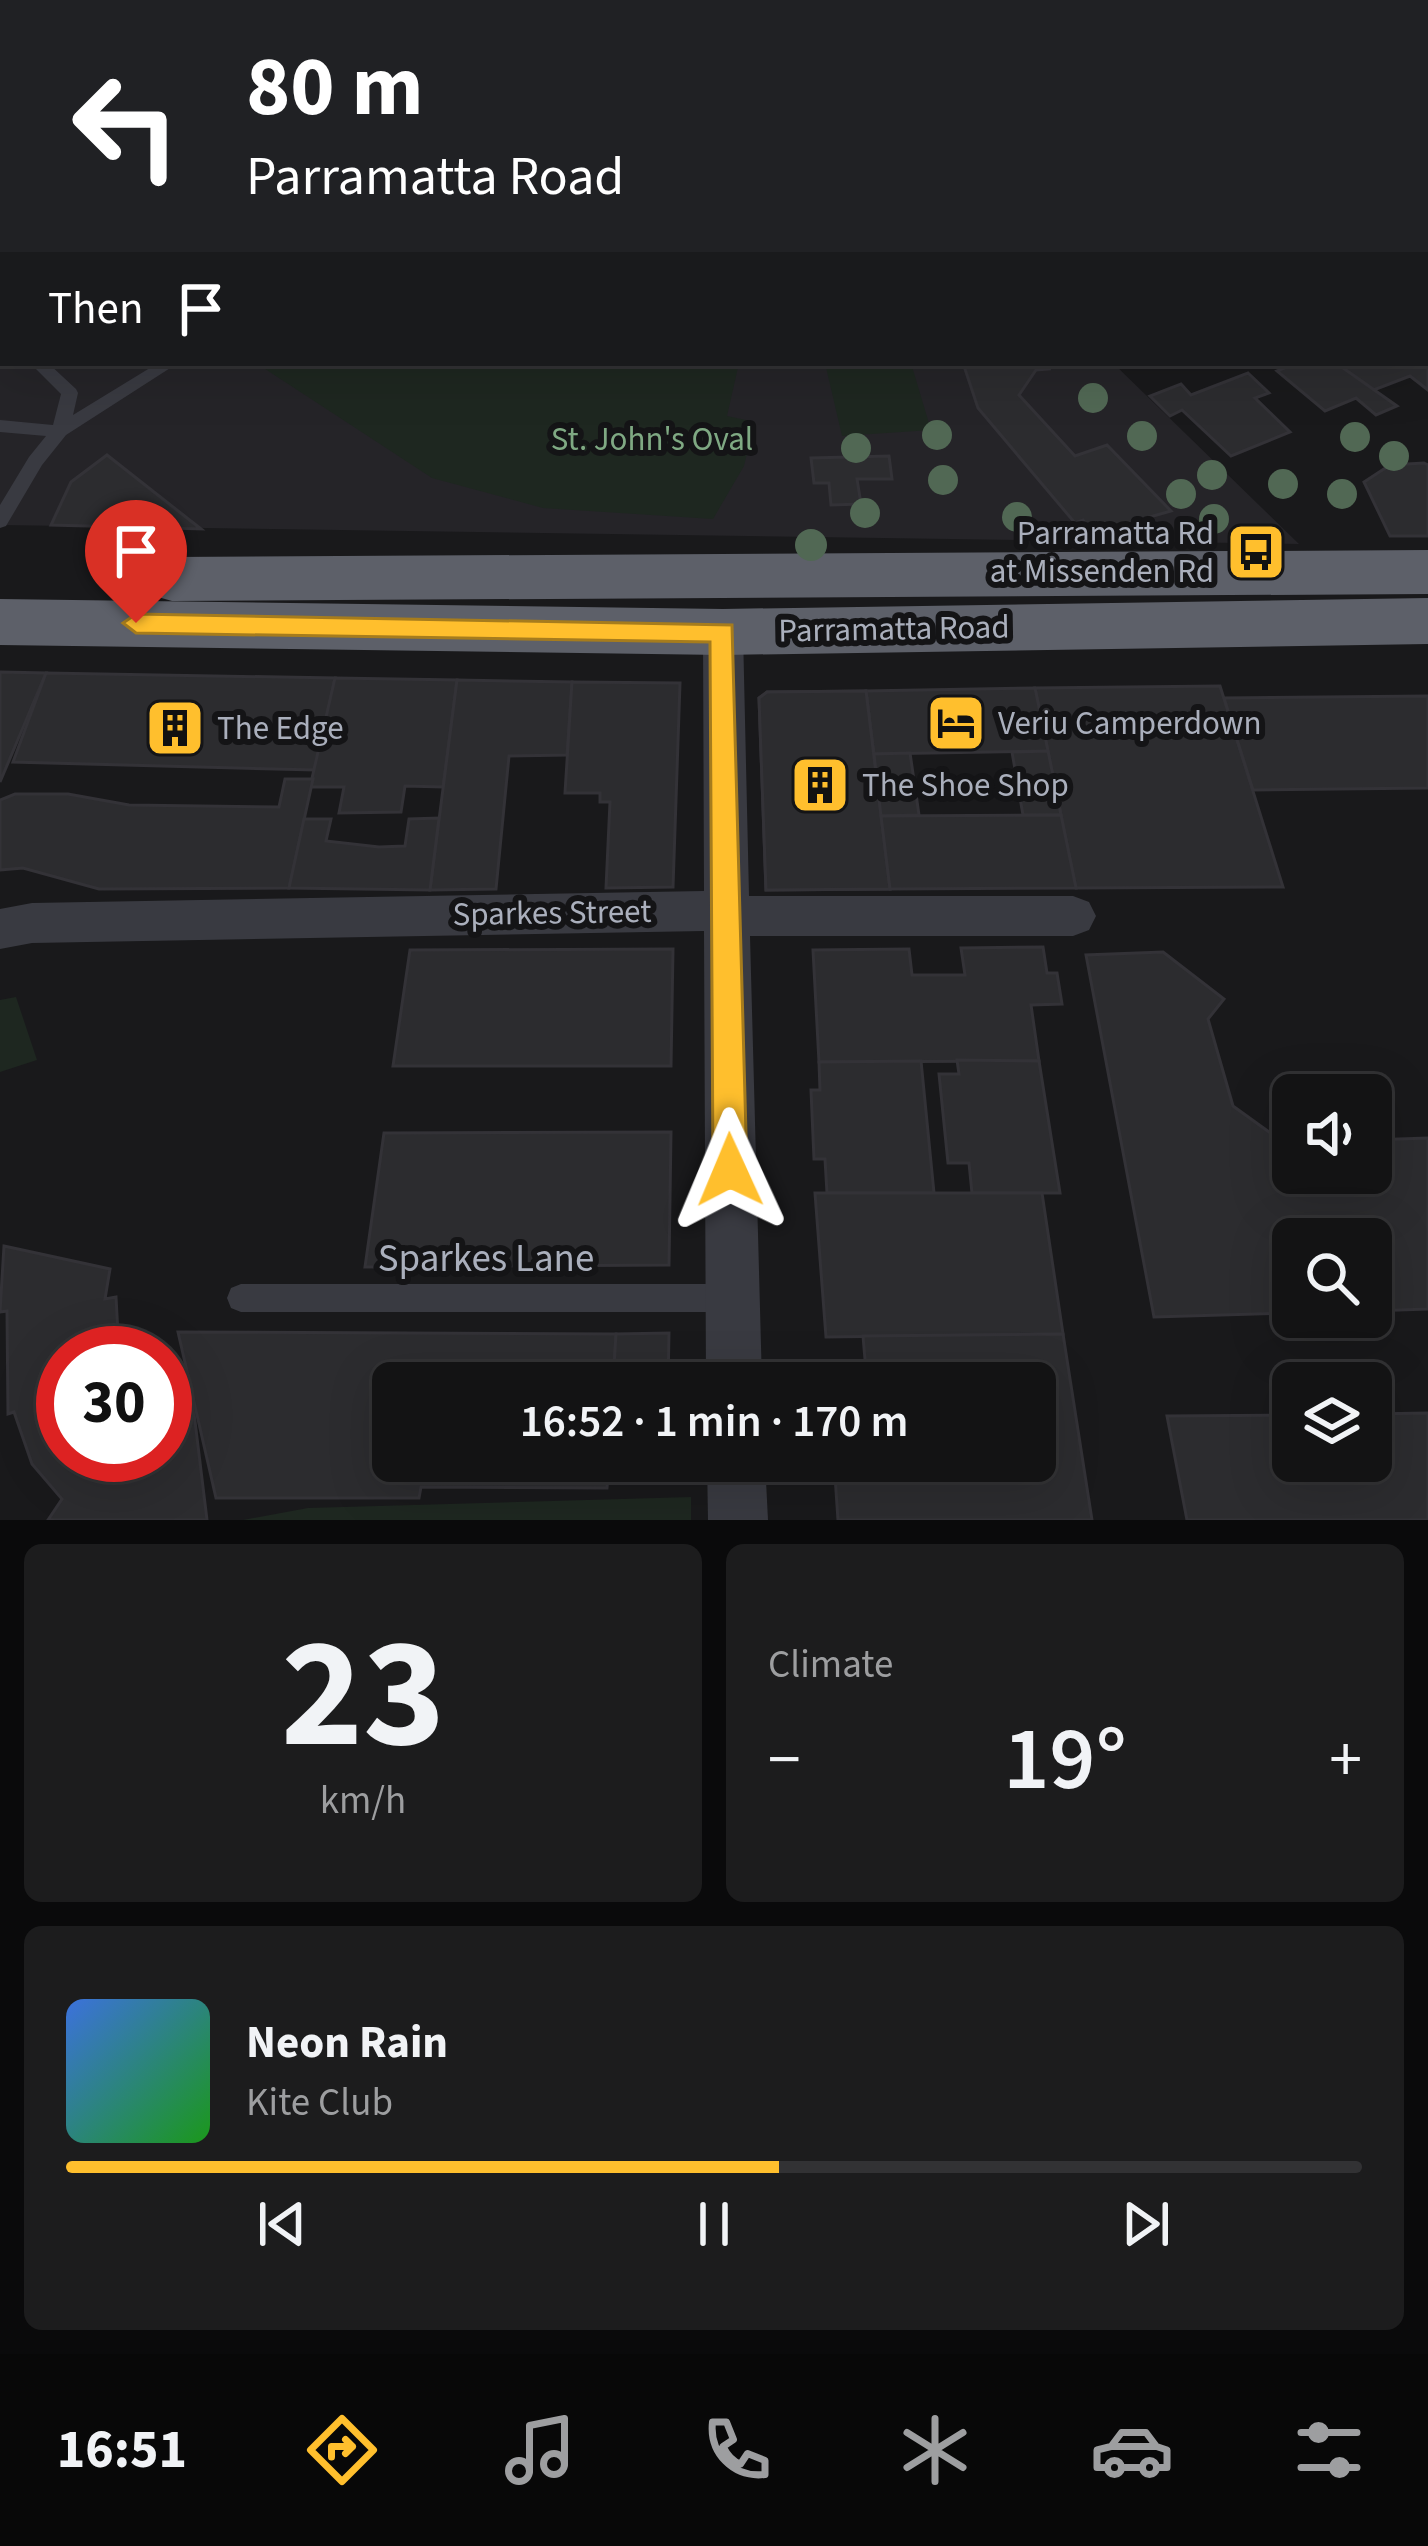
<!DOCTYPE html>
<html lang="en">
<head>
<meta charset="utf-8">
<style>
  :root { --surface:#131314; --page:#1c1c1d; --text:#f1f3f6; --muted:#9d9ea0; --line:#323234; --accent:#ffbf2d }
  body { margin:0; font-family:"Source Sans 3",sans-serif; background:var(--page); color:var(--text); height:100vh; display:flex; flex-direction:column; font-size:45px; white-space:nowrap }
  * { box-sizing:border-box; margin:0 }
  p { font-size:39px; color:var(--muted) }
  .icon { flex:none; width:66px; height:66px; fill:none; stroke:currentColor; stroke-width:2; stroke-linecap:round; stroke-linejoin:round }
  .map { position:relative; height:1520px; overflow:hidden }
  .sheet { display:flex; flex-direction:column; gap:24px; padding:24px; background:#0a0a0b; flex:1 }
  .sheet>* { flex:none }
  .banner { position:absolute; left:0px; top:0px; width:1428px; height:366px; box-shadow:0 12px 48px #0002,0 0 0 3px var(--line); background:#202124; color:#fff; overflow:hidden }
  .fabs { position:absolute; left:1272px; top:1074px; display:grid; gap:24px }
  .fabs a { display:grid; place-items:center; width:120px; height:120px; border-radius:18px; background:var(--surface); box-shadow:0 12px 48px #0002,0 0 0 3px var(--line); font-size:60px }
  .speed { position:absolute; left:36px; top:1326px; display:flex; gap:24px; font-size:60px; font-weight:700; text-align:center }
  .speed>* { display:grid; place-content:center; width:156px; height:156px; border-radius:50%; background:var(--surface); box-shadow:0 12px 48px #0002,0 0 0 3px var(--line); line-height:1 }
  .speed .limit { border:18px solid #d22; background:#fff; color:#111 }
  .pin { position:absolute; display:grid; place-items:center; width:102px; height:102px; color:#fff; margin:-123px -51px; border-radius:50% 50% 50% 0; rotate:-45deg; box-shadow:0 0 12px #0007 }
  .pin .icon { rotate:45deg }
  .me { position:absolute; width:132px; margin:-66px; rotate:359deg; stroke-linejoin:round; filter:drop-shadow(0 0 9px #0008) }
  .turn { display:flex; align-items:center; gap:42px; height:252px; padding:0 48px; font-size:54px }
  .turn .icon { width:156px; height:156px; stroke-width:2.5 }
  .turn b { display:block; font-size:84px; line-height:102px }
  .then { display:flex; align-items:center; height:114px; padding:0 48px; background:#0003; gap:24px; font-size:45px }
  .big { font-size:90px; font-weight:600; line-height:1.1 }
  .sheet .widget { flex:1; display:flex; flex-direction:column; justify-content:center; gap:18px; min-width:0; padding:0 42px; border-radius:18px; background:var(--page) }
  .sheet .dial { align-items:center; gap:0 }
  .dial b { font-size:156px; line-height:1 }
  .song { display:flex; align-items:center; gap:36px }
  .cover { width:144px; height:144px; border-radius:18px; background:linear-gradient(135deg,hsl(220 70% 55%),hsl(120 70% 35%)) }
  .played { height:12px; border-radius:6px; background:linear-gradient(90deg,var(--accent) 55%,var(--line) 55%) }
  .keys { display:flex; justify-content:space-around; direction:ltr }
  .heat { display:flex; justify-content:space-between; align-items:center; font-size:66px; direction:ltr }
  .sheet .tiles { flex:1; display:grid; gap:24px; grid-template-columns:1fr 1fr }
  .widget:last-child { grid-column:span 2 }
  .trip { position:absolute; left:372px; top:1362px; width:684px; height:120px; border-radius:18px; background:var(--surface); box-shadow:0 12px 48px #0002,0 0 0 3px var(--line); font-weight:600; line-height:120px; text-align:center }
  .tab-bar { display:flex; height:192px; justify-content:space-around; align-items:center; background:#080808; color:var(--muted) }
  .tab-bar .icon { width:84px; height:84px }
  .tab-bar .current { color:var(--accent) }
  .tab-bar b { font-size:54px; color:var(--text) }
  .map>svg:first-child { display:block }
  .built { fill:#252428 }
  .green { fill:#1e2720 }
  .building { fill:#2c2c2f; stroke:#333237; stroke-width:3 }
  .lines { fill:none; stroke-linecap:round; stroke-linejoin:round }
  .service { fill:#393a41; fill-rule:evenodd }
  .minor { fill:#393a41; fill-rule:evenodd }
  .tertiary { fill:#393a41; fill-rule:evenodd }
  .trunk { fill:#5d6069; fill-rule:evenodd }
  .tree { fill:#516854 }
  .route { fill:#ffbf2d; stroke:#a67c1d; stroke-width:3 }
  .labels { text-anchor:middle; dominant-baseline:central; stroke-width:12; stroke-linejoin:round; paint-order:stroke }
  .park-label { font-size:33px; fill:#7fa983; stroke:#141416 }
  .poi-label { font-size:33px; fill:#aaafbc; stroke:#141416; text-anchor:start }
  .street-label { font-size:33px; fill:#aaafbc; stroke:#141416 }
  .near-street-label { font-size:39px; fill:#aaafbc; stroke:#141416 }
</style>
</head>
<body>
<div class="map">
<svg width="1428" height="1520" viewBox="0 0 1428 1520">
  <rect width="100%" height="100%" fill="#19191b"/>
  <polygon class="built" points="0,0 1052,0 1056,3 3,3 3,363 1113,363 1299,544 0,525"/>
  <g class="green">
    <polygon points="0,0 706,0 708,3 3,3 3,102"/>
    <polygon points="256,363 739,363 727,416 755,422 744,466 713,519 543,508 432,478"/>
    <polygon points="825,363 911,363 931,430 842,436"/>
    <polygon points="16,997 37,1060 0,1072 0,1000"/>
    <polygon points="691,1497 691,1520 243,1520 308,1508"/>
  </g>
  <g class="building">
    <polygon points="886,0 1036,0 1040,3 889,3"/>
    <polygon points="1150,0 1428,0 1428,36 1425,3"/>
    <polygon points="1428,319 1428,390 1410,376 1371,391 1336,363 1425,363"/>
    <polygon points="963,363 1046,363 1049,369 1036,370 1019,395 1075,456 1107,445 1171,511 1093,533 1083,520 1075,523 978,408"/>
    <polygon points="1296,363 1336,363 1397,406 1376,415 1356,398 1325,411 1277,371"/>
    <polygon points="1248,373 1269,393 1255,398 1290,432 1231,456 1182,410 1170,416 1150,396 1181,384 1191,395"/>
    <polygon points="107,455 201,529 51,525 71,482"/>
    <polygon points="889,456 892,479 857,479 861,504 831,505 829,483 814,483 811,458"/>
    <polygon points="1424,463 1428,465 1428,536 1390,536 1364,482 1390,465"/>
    <polygon points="0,672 46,673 0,782"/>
    <polygon points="46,673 335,678 315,770 13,762"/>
    <polygon points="335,678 457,680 443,787 405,786 401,812 339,813 344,787 310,787"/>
    <polygon points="457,680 572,682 567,755 509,756 496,889 430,890"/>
    <polygon points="572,682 680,683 673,887 606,888 610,802 600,802 600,793 565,793"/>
    <polygon points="1220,686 1283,887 1076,888 1035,688"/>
    <polygon points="1035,688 1048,751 874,754 866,691"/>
    <polygon points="866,691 890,889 766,890 759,698 767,692"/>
    <polygon points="866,691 890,889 766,890 759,698 767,692"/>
    <polygon points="1428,696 1428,788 1253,790 1224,698"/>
    <polygon points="1048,751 1061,815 1023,815 1012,752"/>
    <polygon points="910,753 919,815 881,816 874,754"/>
    <polygon points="285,779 313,779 289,888 99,889 23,868 0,870 0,800 15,794 68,794 129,805 279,807"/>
    <polygon points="1061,815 1076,888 890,889 881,816"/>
    <polygon points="439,818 430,890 289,888 304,819 331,819 326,841 379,847 405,846 409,819"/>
    <polygon points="1043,947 1047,973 1057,973 1062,1004 1031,1005 1039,1061 819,1062 813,950 909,949 912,975 965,975 961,948"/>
    <polygon points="673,949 671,1066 393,1066 410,950"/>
    <polygon points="1163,952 1224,999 1208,1019 1233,1106 1283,1142 1293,1142 1293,1173 1371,1173 1371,1140 1428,1138 1428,1309 1371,1311 1371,1239 1293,1239 1293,1313 1154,1317 1086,955"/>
    <polygon points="957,1060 1039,1061 1060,1193 972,1193 969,1163 948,1163 939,1074 959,1074"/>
    <polygon points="921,1061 934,1193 827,1193 825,1159 814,1159 811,1090 820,1090 819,1062"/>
    <polygon points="671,1132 669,1265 365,1267 384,1133"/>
    <polygon points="815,1193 1042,1193 1063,1334 826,1337"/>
    <polygon points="4,1246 110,1269 105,1299 116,1297 119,1352 63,1353 63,1455 165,1455 165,1422 194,1413 207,1520 48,1520 62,1499 32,1464 14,1412 8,1414 7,1311 0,1312"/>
    <polygon points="178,1332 616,1334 613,1383 393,1383 393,1461 609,1461 607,1488 421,1487 419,1498 216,1498"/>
    <polygon points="669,1333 668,1383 613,1383 616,1334"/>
    <polygon points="1063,1334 1092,1520 838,1520 834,1461 1035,1461 1035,1383 867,1383 863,1336"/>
    <polygon points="1428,1413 1428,1520 1187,1520 1167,1416 1293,1415 1293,1461 1371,1461 1371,1414"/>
  </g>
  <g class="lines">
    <g class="service">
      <polygon points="0,150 3,151 3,159 0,158"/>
      <polygon points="0,322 3,323 3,334 0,333"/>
      <polygon points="30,363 48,363 76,389 78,393 73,415 158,363 178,363 66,435 42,465 6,526 0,528 0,505 29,457 46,436 0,432 0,420 53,425 61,394"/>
      <polygon points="241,1284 731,1284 741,1288 745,1298 741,1308 731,1312 241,1312 231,1308 227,1298 231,1288"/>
    </g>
    <g class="minor">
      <rect x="1425" y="38" width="3" height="16"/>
      <polygon points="1428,181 1428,199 1425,200 1425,182"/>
      <polygon points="723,617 737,621 743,632 749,896 1073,896 1089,902 1096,916 1089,930 1073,936 750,936 762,1383 706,1383 704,931 32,943 0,949 0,909 32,903 704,891 703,632 709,621"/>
      <polygon points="707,1461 765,1461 768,1520 708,1520"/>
    </g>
    <g class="tertiary">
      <polygon points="1081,0 1114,0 1116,3 1083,3"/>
      <polygon points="1425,217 1428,218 1428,242 1425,241"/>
    </g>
    <g class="trunk">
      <polygon points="1428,550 1428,594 172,601 151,595 142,579 151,563 172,557"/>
      <polygon points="1428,598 1428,644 723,655 0,645 0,599 723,609"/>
    </g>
  </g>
  <g class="tree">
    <circle cx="1093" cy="398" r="15"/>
    <circle cx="937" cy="435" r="15"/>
    <circle cx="1142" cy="436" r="15"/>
    <circle cx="1355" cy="437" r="15"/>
    <circle cx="856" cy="448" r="15"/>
    <circle cx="1394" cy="456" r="15"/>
    <circle cx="1212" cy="475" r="15"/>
    <circle cx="943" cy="480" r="15"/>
    <circle cx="1283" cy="484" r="15"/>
    <circle cx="1181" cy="494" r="15"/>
    <circle cx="1342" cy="494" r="15"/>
    <circle cx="865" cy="513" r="15"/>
    <circle cx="1017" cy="517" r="15"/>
    <circle cx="1214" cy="519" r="15"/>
    <circle cx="811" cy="545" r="16"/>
  </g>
  <polygon class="route" points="136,614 732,625 747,1170 742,1182 730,1187 718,1182 713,1170 710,642 136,633 123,623"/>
  <defs>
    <g id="bus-square" transform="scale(3)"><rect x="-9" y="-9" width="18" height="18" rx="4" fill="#ffbf2d" stroke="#141416"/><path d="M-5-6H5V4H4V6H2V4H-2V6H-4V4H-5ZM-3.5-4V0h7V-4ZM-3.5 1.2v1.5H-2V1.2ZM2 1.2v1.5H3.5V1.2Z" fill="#111"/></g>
    <g id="hotel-square" transform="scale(3)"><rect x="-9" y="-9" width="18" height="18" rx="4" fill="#ffbf2d" stroke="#141416"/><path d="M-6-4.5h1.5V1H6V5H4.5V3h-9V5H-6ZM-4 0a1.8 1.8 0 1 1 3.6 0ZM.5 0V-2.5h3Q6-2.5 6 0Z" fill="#111"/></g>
    <g id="building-square" transform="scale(3)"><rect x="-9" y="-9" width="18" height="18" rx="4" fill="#ffbf2d" stroke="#141416"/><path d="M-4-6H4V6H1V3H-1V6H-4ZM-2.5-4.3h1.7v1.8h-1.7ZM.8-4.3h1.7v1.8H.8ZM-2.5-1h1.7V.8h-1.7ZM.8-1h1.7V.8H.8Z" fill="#111"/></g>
  </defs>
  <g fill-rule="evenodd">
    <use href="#bus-square" x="1256" y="552"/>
    <use href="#hotel-square" x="956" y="723"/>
    <use href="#building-square" x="175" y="728"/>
    <use href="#building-square" x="820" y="785"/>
  </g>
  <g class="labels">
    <g class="park-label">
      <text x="652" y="439">St. John's Oval</text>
    </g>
    <g class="poi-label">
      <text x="1214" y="533" text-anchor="end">Parramatta Rd<tspan x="1214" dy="38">at Missenden Rd</tspan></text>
      <text x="998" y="723">Veriu Camperdown</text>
      <text x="217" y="728">The Edge</text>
      <text x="862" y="785">The Shoe Shop</text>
    </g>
    <g class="street-label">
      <text transform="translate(894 629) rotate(-1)">Parramatta Road</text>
      <text transform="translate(552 913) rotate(-1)">Sparkes Street</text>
    </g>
    <g class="near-street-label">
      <text x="486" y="1259">Sparkes Lane</text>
    </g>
  </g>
</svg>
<div class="fabs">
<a><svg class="icon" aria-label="sound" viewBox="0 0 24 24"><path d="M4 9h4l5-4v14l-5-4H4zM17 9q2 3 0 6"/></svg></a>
<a><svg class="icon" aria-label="search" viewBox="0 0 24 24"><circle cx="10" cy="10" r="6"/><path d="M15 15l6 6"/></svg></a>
<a><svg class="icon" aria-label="layers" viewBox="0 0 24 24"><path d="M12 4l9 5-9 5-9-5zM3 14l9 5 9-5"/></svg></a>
</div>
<div class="speed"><div class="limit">30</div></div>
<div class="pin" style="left:136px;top:623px;background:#d93025"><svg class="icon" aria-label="arrive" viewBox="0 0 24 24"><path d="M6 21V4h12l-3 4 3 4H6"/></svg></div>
<svg class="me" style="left:730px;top:1170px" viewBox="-20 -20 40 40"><path d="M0-17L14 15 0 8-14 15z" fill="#ffbf2d" stroke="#fff" stroke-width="4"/></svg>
<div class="trip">16:52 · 1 min · 170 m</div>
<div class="banner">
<div class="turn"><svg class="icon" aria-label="left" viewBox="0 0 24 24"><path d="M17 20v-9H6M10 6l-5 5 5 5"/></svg><div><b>80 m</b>Parramatta Road</div></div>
<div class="then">Then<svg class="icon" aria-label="arrive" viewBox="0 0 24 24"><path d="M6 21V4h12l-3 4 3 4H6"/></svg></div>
</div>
</div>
<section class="sheet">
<div class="tiles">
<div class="widget dial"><b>23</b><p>km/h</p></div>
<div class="widget"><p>Climate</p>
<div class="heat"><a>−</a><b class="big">19°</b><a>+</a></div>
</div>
<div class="widget">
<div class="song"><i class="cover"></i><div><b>Neon Rain</b><p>Kite Club</p></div></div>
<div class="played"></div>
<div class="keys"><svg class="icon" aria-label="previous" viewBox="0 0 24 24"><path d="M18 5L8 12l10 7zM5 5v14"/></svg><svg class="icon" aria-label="pause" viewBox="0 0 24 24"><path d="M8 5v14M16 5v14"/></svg><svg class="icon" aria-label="next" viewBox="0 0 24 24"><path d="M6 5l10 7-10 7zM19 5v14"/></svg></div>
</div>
</div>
</section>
<nav class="tab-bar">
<b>16:51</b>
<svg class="icon current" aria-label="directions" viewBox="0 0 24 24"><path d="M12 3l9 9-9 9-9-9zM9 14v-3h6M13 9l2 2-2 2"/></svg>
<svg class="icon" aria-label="music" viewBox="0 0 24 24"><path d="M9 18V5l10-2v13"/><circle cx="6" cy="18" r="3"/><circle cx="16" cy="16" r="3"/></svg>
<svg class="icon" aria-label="phone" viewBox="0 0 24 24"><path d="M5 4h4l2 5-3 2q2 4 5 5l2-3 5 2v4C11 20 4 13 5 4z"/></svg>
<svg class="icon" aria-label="climate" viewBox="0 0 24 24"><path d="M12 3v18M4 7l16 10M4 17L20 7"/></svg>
<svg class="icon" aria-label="car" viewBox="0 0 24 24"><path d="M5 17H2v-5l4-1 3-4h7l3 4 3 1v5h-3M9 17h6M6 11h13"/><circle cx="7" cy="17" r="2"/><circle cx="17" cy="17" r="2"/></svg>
<svg class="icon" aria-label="filters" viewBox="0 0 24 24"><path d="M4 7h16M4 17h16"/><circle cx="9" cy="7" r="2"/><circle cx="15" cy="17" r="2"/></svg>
</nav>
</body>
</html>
